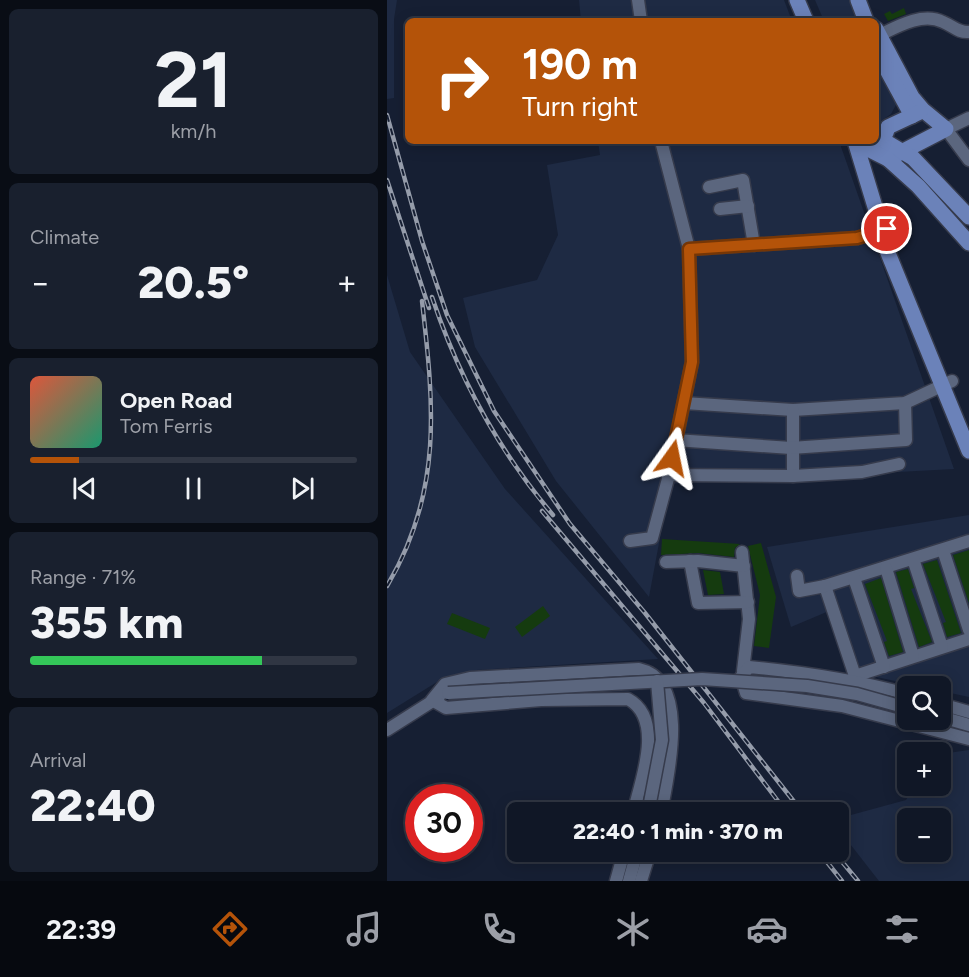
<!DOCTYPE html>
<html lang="en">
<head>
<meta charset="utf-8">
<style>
  :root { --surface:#101726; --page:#19202e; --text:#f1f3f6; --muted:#9c9fa7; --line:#303643; --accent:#b45309 }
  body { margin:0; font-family:Figtree,sans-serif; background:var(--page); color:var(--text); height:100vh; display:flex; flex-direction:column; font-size:22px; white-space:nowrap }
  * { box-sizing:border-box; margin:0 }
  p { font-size:20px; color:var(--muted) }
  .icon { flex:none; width:33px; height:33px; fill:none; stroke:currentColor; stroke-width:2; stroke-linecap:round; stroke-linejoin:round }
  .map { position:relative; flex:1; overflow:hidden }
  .sheet { display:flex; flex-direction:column; gap:9px; padding:9px; background:#090d15; width:387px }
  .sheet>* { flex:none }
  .guide { position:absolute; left:18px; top:18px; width:474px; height:126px; border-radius:9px; box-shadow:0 3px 15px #0003,0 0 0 2px var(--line); background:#b45309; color:#fff; overflow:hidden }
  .buttons { position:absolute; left:510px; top:676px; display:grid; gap:12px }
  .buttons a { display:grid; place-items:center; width:54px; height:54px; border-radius:9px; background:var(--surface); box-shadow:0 3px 15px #0003,0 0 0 2px var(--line); font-size:30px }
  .speed { position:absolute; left:18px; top:784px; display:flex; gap:12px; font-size:30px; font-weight:700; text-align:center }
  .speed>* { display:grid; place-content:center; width:78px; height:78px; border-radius:50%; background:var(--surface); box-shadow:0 3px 15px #0003,0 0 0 2px var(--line); line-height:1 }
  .speed .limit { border:9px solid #d22; background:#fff; color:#111 }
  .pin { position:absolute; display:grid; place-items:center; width:51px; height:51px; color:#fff; margin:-26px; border:3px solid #fff; border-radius:50%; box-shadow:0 2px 6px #0007 }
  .me { position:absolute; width:66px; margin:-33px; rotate:12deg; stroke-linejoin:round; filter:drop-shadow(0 0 4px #0008) }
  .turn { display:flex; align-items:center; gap:21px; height:126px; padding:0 18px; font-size:27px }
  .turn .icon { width:78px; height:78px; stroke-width:2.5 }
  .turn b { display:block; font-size:42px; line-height:51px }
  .big { font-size:45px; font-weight:800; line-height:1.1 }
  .sheet .card { flex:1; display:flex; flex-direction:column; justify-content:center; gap:9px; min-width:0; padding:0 21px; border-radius:9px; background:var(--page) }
  .sheet .dial { align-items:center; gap:0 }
  .dial b { font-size:78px; line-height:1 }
  .song { display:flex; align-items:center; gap:18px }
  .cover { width:72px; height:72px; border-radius:9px; background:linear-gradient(135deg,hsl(10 70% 55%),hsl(160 70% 35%)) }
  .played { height:6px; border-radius:3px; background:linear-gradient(90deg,var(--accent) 15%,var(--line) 15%) }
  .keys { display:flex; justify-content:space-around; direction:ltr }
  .heat { display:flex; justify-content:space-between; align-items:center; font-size:33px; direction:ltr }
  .charge { height:9px; border-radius:4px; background:linear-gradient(90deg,#34c759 71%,var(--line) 0) }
  .trip { position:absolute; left:120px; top:802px; width:342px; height:60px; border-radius:9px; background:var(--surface); box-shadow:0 3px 15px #0003,0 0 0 2px var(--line); font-weight:800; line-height:60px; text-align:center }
  .menu { display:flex; height:96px; justify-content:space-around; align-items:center; background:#06090f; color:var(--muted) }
  .menu .icon { width:42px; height:42px }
  .menu .selected { color:var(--accent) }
  .menu b { font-size:27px; color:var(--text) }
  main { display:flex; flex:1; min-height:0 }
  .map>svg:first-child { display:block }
  .built { fill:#1e2a43; fill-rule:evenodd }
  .building { fill:#153b0f }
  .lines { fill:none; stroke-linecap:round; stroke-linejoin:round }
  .minor-casing { stroke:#363b4c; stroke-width:15 }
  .major-casing { stroke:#363b4c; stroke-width:18 }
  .minor { stroke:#5b667e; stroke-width:12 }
  .major { stroke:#6b82b9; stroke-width:15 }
  .rail-casing { stroke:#959caa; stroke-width:4.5 }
  .rail { stroke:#161f33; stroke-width:2; stroke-dasharray:7; stroke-linecap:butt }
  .minor-bridge-casing { stroke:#363b4c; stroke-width:15; stroke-linecap:butt }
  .minor-bridge { stroke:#5b667e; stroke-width:12 }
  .route-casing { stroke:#753606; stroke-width:15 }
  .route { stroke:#b45309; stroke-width:10 }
</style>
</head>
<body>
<main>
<section class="sheet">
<div class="card dial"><b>21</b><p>km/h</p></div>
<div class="card"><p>Climate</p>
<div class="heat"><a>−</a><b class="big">20.5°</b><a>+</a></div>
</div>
<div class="card">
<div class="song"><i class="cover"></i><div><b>Open Road</b><p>Tom Ferris</p></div></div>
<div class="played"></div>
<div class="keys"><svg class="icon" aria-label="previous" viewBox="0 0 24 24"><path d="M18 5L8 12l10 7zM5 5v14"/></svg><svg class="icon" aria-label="pause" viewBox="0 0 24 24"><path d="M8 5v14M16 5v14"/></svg><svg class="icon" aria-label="next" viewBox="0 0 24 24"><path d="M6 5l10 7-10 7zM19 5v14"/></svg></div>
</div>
<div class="card"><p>Range · 71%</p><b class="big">355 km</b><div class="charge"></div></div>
<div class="card"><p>Arrival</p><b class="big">22:40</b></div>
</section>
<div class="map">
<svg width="582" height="881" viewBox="0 0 582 881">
  <rect width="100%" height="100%" fill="#161f33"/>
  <g class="built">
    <polygon points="0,0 10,0 7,19 7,98 0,99"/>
    <polygon points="192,0 397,0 405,21 194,21"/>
    <polygon points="428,0 466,0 476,21 437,21"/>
    <polygon points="489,50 510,103 504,114 494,121 489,119"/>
    <polygon points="211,141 452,141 567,469 283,484 262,597 169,481 88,347 76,298 150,280 171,235 160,165 213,155"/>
    <polygon points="0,275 23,352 118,489 271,659 90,670 58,677 0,713"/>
    <polygon points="582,515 582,697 554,691 554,687 536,687 471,673 449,608 404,627 380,547"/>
    <path d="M582,750V881H492L460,840L464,815L519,800L528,786H554V754ZM520,819H554V852H520Z"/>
  </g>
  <g class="building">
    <polygon points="517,8 519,14 501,21 497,14 503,11 505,14"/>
    <polygon points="275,539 353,544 348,548 347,557 311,553 274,555"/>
    <polygon points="374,543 389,597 382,648 367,646 373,595 361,546"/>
    <polygon points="582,550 582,603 566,555"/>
    <polygon points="550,560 574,633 560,637 556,623 559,622 536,564"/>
    <polygon points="521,569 527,588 524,589 545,642 532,647 509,572"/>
    <polygon points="316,570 333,572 337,594 321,595"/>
    <polygon points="494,578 516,652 502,656 497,642 500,641 478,584"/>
    <polygon points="156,606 163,616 135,637 128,627"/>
    <polygon points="65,613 103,628 98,639 60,624"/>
  </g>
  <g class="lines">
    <g class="minor-casing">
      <g id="minor">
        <polyline points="251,0 254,21"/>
        <path d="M493,35C511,26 536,12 556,22C566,26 571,33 582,32"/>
        <polyline points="582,118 559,129 582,160"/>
        <polyline points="322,187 356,180 367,245"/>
        <polyline points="333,209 361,206"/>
        <polyline points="302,249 470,238 500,229"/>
        <polyline points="297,403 406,410 518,403 565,381"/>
        <polyline points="406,410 406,476"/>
        <polyline points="288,440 404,448 519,440 518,403"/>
        <polyline points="282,475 406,476 475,472 512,464"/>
        <polyline points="243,541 265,538 282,475 305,362 302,249 274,141"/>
        <polyline points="582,541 438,586 468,676 582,639"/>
        <polyline points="556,550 582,630"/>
        <polyline points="355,552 362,619 356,671"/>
        <polyline points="526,559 555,647"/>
        <polyline points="303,561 311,603 361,602"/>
        <polyline points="279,562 311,561 357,566"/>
        <polyline points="499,568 526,656"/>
        <polyline points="410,576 412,591 438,586"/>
        <polyline points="467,578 497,667"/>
        <path d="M520,694C468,680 416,672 362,667L354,677L359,693L455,706L582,739"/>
        <polyline points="554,704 582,712"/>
        <polyline points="554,717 582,725"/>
        <polyline points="0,730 52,697"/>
        <path d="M246,813C254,781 278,719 241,699L154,700L59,708L45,700L58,684L83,678L252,669C304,680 281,776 274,813"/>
        <polyline points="229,881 237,852"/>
        <polyline points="242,881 250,852"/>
        <polyline points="254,881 263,852"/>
      </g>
    </g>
    <g class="major-casing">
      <g id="major">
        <polyline points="410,0 419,21"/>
        <polyline points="471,0 479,21"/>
        <polyline points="489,29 525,97 536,110 559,129 501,159"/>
        <polyline points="489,50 525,116"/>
        <polyline points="489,136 526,158 582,217"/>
        <polyline points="489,140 499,133 501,127 533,112"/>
        <polyline points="468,141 492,220 492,231 582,451"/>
        <polyline points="469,143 501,159 531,186 582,243"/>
      </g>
    </g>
    <use href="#minor" class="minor"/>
    <use href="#major" class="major"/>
    <g class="rail-casing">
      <g id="rail">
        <polyline points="0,115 35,241 60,315 107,411 183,524 258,613 416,813"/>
        <polyline points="0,180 42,308"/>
        <path d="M45,297C72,378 111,450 166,515"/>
        <polyline points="155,511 317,703 400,813"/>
        <path d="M0,586C56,492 47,405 35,301"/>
        <polyline points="432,852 455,881"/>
        <polyline points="447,852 471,881"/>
      </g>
    </g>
    <use href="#rail" class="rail"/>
    <g class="minor-bridge-casing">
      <g id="minor-bridge">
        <polyline points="61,693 315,679 420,686 470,694 520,708"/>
        <polyline points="261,813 275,740 270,681"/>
      </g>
    </g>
    <use href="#minor-bridge" class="minor-bridge"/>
  </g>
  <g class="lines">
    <g class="route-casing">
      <polyline id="route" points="285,458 305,362 302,249 470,238 500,229"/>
    </g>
    <use href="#route" class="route"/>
  </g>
</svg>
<div class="buttons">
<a><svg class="icon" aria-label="search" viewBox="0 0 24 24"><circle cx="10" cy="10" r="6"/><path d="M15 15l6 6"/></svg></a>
<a>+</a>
<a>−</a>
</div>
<div class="speed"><div class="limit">30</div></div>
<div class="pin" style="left:500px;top:229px;background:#d93025"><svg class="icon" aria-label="arrive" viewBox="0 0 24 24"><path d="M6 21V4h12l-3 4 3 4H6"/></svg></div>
<svg class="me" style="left:285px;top:458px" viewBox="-20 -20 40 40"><path d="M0-17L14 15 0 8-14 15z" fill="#b45309" stroke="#fff" stroke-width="4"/></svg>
<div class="trip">22:40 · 1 min · 370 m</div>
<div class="guide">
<div class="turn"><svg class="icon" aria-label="right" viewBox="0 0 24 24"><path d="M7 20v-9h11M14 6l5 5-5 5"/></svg><div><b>190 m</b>Turn right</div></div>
</div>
</div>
</main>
<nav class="menu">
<b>22:39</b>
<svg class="icon selected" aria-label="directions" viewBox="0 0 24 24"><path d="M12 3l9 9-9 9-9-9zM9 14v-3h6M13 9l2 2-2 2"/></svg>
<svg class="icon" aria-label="music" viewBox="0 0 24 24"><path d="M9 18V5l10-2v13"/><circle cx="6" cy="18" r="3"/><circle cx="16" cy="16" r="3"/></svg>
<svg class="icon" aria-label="phone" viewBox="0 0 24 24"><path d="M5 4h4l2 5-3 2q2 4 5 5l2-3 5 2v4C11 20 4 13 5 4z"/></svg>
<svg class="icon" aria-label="climate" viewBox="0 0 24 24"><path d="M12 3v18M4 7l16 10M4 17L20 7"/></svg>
<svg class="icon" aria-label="car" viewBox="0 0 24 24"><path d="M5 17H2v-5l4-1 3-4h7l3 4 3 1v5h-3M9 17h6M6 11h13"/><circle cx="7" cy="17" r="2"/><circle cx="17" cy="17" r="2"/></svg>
<svg class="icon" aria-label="filters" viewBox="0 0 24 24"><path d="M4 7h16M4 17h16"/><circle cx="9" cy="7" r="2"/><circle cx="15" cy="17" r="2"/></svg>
</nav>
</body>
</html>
